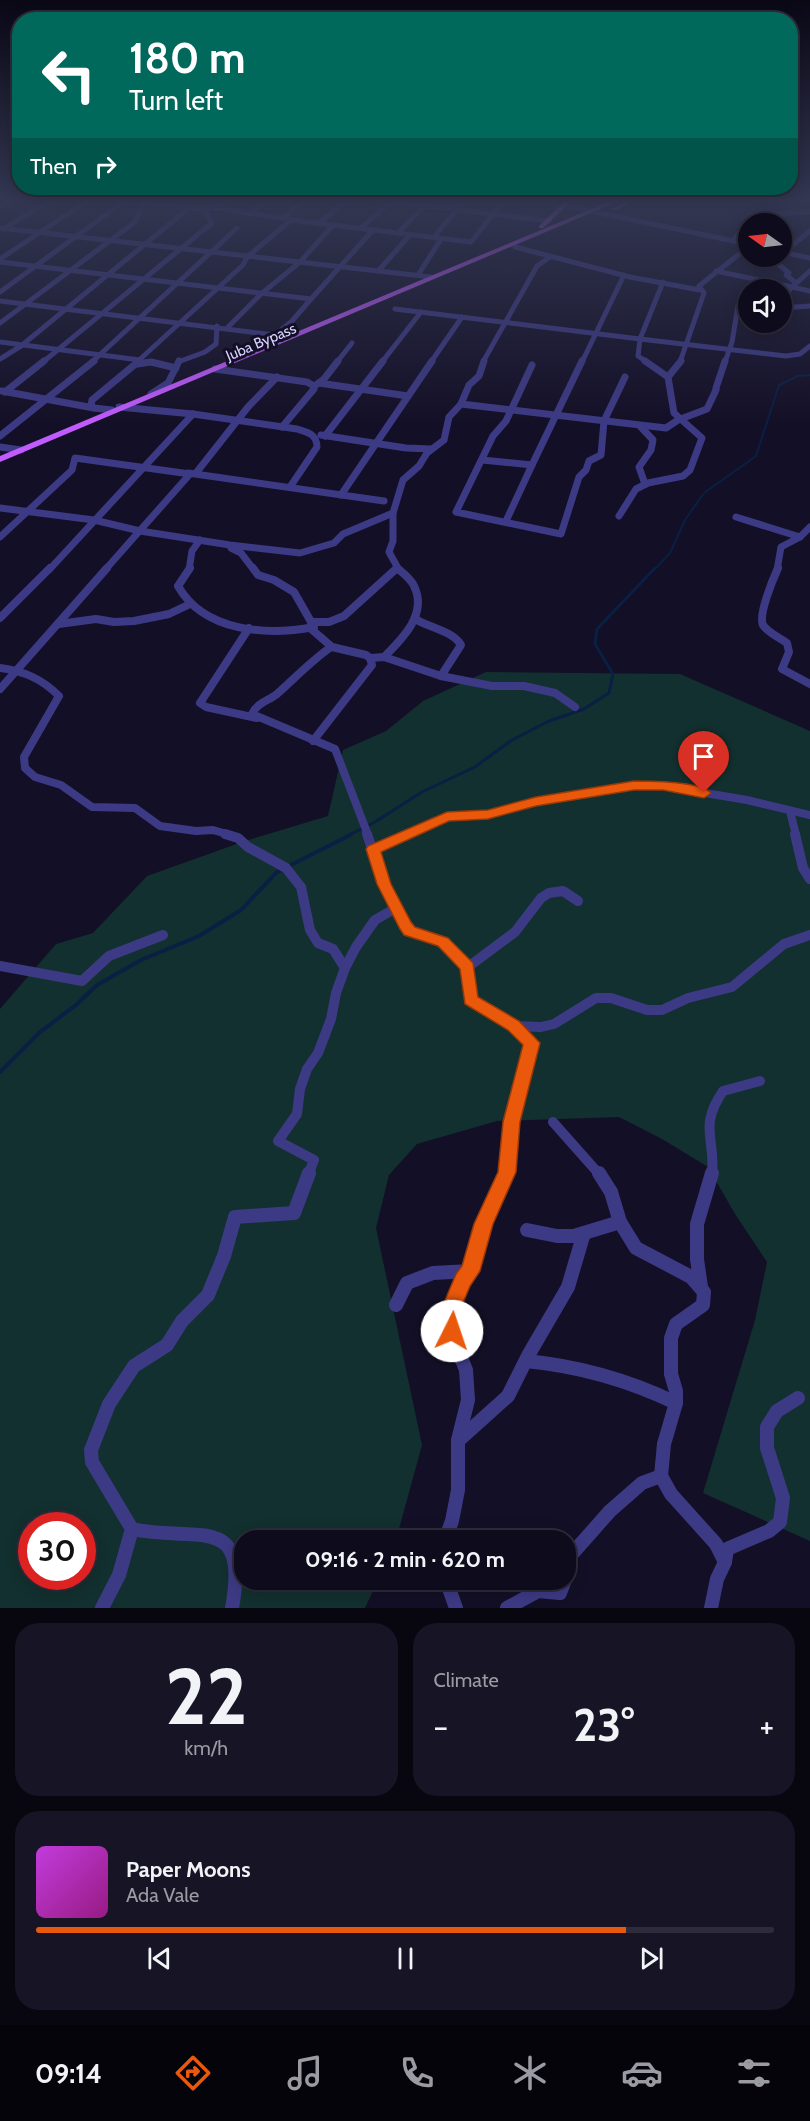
<!DOCTYPE html>
<html lang="en">
<head>
<meta charset="utf-8">
<style>
  :root { --surface:#0e0b1c; --page:#171425; --text:#f1f3f6; --muted:#9b9ba3; --line:#2e2b3b; --accent:#ea580c }
  body { margin:0; font-family:Cabin,sans-serif; background:var(--page); color:var(--text); height:100vh; display:flex; flex-direction:column; font-size:22px; white-space:nowrap }
  * { box-sizing:border-box; margin:0 }
  p { font-size:20px; color:var(--muted) }
  .icon { flex:none; width:33px; height:33px; fill:none; stroke:currentColor; stroke-width:2; stroke-linecap:round; stroke-linejoin:round }
  .map { position:relative; height:1608px; overflow:hidden }
  .panel { display:flex; flex-direction:column; gap:15px; padding:15px; background:#08060f; flex:1 }
  .panel>* { flex:none }
  .guide { position:absolute; left:12px; top:12px; width:786px; height:183px; border-radius:24px; box-shadow:0 3px 15px #0003,0 0 0 2px var(--line); background:#00695c; color:#fff; overflow:hidden }
  .needle { width:39px; rotate:284deg }
  .tools { position:absolute; left:738px; top:213px; display:grid; gap:12px }
  .tools a { display:grid; place-items:center; width:54px; height:54px; border-radius:50%; background:var(--surface); box-shadow:0 3px 15px #0003,0 0 0 2px var(--line); font-size:30px }
  .speed { position:absolute; left:18px; top:1512px; display:flex; gap:12px; font-size:30px; font-weight:700; text-align:center }
  .speed>* { display:grid; place-content:center; width:78px; height:78px; border-radius:50%; background:var(--surface); box-shadow:0 3px 15px #0003,0 0 0 2px var(--line); line-height:1 }
  .speed .limit { border:9px solid #d22; background:#fff; color:#111 }
  .pin { position:absolute; display:grid; place-items:center; width:51px; height:51px; color:#fff; margin:-62px -26px; border-radius:50% 50% 50% 0; rotate:-45deg; box-shadow:0 0 6px #0007 }
  .pin .icon { rotate:45deg }
  .me { position:absolute; width:66px; margin:-33px; rotate:4deg; stroke-linejoin:round; filter:drop-shadow(0 0 4px #0008) }
  .turn { display:flex; align-items:center; gap:21px; height:126px; padding:0 18px; font-size:27px }
  .turn .icon { width:78px; height:78px; stroke-width:2.5 }
  .turn b { display:block; font-size:42px; line-height:51px }
  .then { display:flex; align-items:center; height:57px; padding:0 18px; background:#0003; gap:12px; font-size:22px }
  .big { font-size:45px; font-weight:800; line-height:1.1 }
  .panel .widget { flex:1; display:flex; flex-direction:column; justify-content:center; gap:9px; min-width:0; padding:0 21px; border-radius:24px; background:var(--page) }
  .panel .dial { align-items:center; gap:0 }
  .dial b { font-size:78px; line-height:1 }
  .song { display:flex; align-items:center; gap:18px }
  .cover { width:72px; height:72px; border-radius:9px; background:linear-gradient(135deg,hsl(290 70% 55%),hsl(310 70% 35%)) }
  .played { height:6px; border-radius:3px; background:linear-gradient(90deg,var(--accent) 80%,var(--line) 80%) }
  .keys { display:flex; justify-content:space-around; direction:ltr }
  .heat { display:flex; justify-content:space-between; align-items:center; font-size:33px; direction:ltr }
  .panel .tiles { flex:1; display:grid; gap:15px; grid-template-columns:1fr 1fr }
  .widget:last-child { grid-column:span 2 }
  .trip { position:absolute; left:234px; top:1530px; width:342px; height:60px; border-radius:24px; background:var(--surface); box-shadow:0 3px 15px #0003,0 0 0 2px var(--line); font-weight:800; line-height:60px; text-align:center }
  .tabs { display:flex; height:96px; justify-content:space-around; align-items:center; background:#06040b; color:var(--muted) }
  .tabs .icon { width:42px; height:42px }
  .tabs .active { color:var(--accent) }
  .tabs b { font-size:27px; color:var(--text) }
  .map>svg:first-child { display:block }
  .green { fill:#12302f; fill-rule:evenodd }
  .lines { fill:none; stroke-linecap:round; stroke-linejoin:round }
  .stream-far2 { stroke:#0a1f44; stroke-width:2 }
  .stream-far1 { stroke:#0a1f44; stroke-width:3 }
  .stream { stroke:#0a1f44; stroke-width:4 }
  .minor-far4 { stroke:#3d3a85; stroke-width:5 }
  .minor-far3 { stroke:#3d3a85; stroke-width:7 }
  .minor-far2 { stroke:#3d3a85; stroke-width:8 }
  .minor-far1 { stroke:#3d3a85; stroke-width:10 }
  .minor { stroke:#3d3a85; stroke-width:14 }
  .major { fill:#c25bff; fill-rule:evenodd }
  .route { fill:#ea580c; stroke:#983908; stroke-width:1.5 }
  .labels { text-anchor:middle; dominant-baseline:central; stroke-width:6; stroke-linejoin:round; paint-order:stroke }
  .far-street-label { font-size:15px; fill:#d9d4ff; stroke:#130f26 }
</style>
</head>
<body>
<div class="map">
<svg width="810" height="1608" viewBox="0 0 810 1608">
  <rect width="100%" height="100%" fill="#130f26"/>
  <path class="green" d="M486,672L680,674L810,731V1541L703,1493L755,1320L767,1262L735,1214L708,1167L662,1139L619,1117L497,1121L417,1144L389,1175L376,1228L422,1445L396,1540H244V1580H378L365,1608H0V1009L56,944L93,933L147,876L245,841L328,816L343,750L386,731L423,701ZM32,1526H82V1576H32Z"/>
  <g class="lines">
    <polyline class="stream-far2" points="654,570 670,553 685,520 704,493 756,456 779,385 798,376 810,375"/>
    <polyline class="stream-far1" points="349,835 375,822 422,792 475,767 512,740 549,721 584,709 609,693 613,674 595,644 597,629 655,568"/>
    <g class="stream">
      <polyline points="289,866 352,834"/>
      <polyline points="0,1072 40,1032 76,1005 97,985 141,960 199,936 241,910 276,873 283,869"/>
    </g>
    <g class="minor-far4">
      <polyline points="118,199 204,210 216,208 291,220 471,242 505,199"/>
      <polyline points="369,199 549,221"/>
      <polyline points="604,199 617,201"/>
      <polyline points="0,206 12,199"/>
      <polyline points="566,206 748,244"/>
      <polyline points="216,208 229,199"/>
      <polyline points="249,214 267,199"/>
      <polyline points="283,218 305,199"/>
      <polyline points="319,223 348,199"/>
      <polyline points="749,224 758,215 810,212"/>
      <polyline points="0,228 431,277"/>
      <polyline points="361,228 393,200"/>
      <polyline points="3,229 53,199"/>
      <polyline points="398,233 431,199"/>
      <polyline points="434,237 466,199"/>
      <polyline points="732,241 748,224"/>
      <polyline points="515,247 630,277 700,290"/>
      <polyline points="782,252 810,258"/>
      <polyline points="782,254 810,231"/>
      <polyline points="779,256 777,263 789,273 786,275 795,282"/>
      <polyline points="0,259 90,199"/>
      <polyline points="0,262 311,299 292,321 275,335 0,301"/>
      <polyline points="379,270 410,235"/>
      <polyline points="716,271 792,287 782,299"/>
      <polyline points="810,271 792,287 810,291"/>
      <polyline points="418,275 441,239"/>
      <polyline points="663,282 640,339 786,356 800,354 810,346"/>
      <polyline points="0,292 126,200"/>
      <polyline points="311,299 373,230"/>
      <polyline points="782,308 810,306"/>
      <polyline points="395,309 640,339 638,356 647,362"/>
      <polyline points="0,323 135,222 144,202"/>
      <polyline points="227,328 261,294 300,262 333,225"/>
      <polyline points="0,342 140,360"/>
      <polyline points="0,359 21,346 189,208"/>
      <polyline points="43,362 212,223 204,210"/>
      <polyline points="92,362 237,228"/>
      <polyline points="137,362 243,265 247,257 291,220"/>
      <polyline points="148,362 153,362"/>
      <polyline points="178,362 205,352 216,344 217,326"/>
      <polyline points="337,362 352,343"/>
      <polyline points="382,362 421,312"/>
      <polyline points="431,362 462,317"/>
      <polyline points="483,362 537,266 550,257"/>
      <polyline points="582,362 624,275"/>
      <polyline points="680,362 704,293 699,286 748,247"/>
      <polyline points="725,362 732,342 738,306 743,302 748,303"/>
    </g>
    <g class="minor-far3">
      <polyline points="137,364 151,362 176,368"/>
      <polyline points="532,365 506,421 493,436 456,512 561,534 579,477 586,470 589,461 601,455 604,421 625,377"/>
      <polyline points="215,369 307,382 314,386 314,389 282,427"/>
      <polyline points="668,377 681,361"/>
      <polyline points="319,383 408,396"/>
      <polyline points="316,385 324,379 338,361"/>
      <polyline points="716,388 725,361"/>
      <polyline points="2,391 94,408"/>
      <polyline points="5,392 44,361"/>
      <polyline points="151,394 168,383 179,361"/>
      <polyline points="461,404 666,428 678,420 707,409 716,390"/>
      <path d="M119,407L193,414L297,429C307,432 317,434 317,447L290,487"/>
      <polyline points="112,410 94,408 91,405 92,400 139,361"/>
      <polyline points="640,426 653,440 651,450 639,467 645,484"/>
      <polyline points="321,435 406,448 431,449"/>
      <polyline points="0,436 94,361"/>
      <polyline points="325,436 383,361"/>
      <polyline points="0,447 21,450"/>
      <polyline points="482,460 532,465 582,361"/>
      <polyline points="188,473 384,501"/>
      <polyline points="196,473 248,407 277,377"/>
      <polyline points="341,495 432,361"/>
      <polyline points="0,508 94,520 140,531 230,545 300,553 334,543 343,534 393,513"/>
      <polyline points="619,516 636,489 648,483 683,476 690,470 702,438 674,413 668,377 645,361"/>
      <polyline points="736,517 800,537"/>
      <polyline points="506,521 532,465"/>
      <polyline points="0,537 72,470 75,458 190,474 105,570"/>
      <polyline points="231,548 241,553 254,570"/>
      <polyline points="49,570 193,414"/>
      <polyline points="189,570 192,551 200,540"/>
      <polyline points="396,570 397,568"/>
      <polyline points="399,570 389,552 393,541 393,513 403,480 419,466 427,453 444,440 449,417 461,404 469,385 479,376 484,361"/>
      <polyline points="777,570 781,547 800,537 810,527"/>
    </g>
    <g class="minor-far2">
      <path d="M190,568L178,586C204,632 267,636 314,627L294,592L274,580L258,575L253,568"/>
      <path d="M778,568C773,579 758,615 763,625C767,632 780,638 787,643L789,652L782,669L810,684"/>
      <polyline points="0,618 50,568"/>
      <path d="M415,619C430,628 453,631 461,645L441,676"/>
      <polyline points="311,622 329,622 344,616 397,568"/>
      <polyline points="59,624 96,619 114,622 134,621 169,614 190,604"/>
      <polyline points="249,628 200,703 206,707 257,718"/>
      <polyline points="310,628 332,647 366,655 370,658 372,665 313,741"/>
      <path d="M331,647C311,661 295,678 277,694C268,701 257,703 252,714L335,749L368,835"/>
      <path d="M384,657C402,639 428,614 414,586C411,579 403,573 397,568"/>
      <polyline points="370,658 384,657 441,676 492,686 524,686 555,693 575,707"/>
      <path d="M0,668C24,671 42,679 59,696L24,757L25,768L35,777L61,785L92,807L135,808L160,826L196,831L213,830L230,835"/>
      <polyline points="0,689 107,568"/>
      <polyline points="790,811 796,835"/>
      <polyline points="404,835 447,816 488,814 536,802 634,785 663,786 747,800 810,815"/>
    </g>
    <g class="minor-far1">
      <polyline points="225,834 238,838 248,847 286,868 301,887 310,930 318,943 333,949 345,968"/>
      <polyline points="367,834 384,884 405,925 410,931 443,942 468,967 471,1000 514,1026 532,1043 511,1122 506,1175"/>
      <polyline points="795,834 803,868 810,879"/>
      <polyline points="373,849 407,834"/>
      <polyline points="0,966 82,981 109,956 163,935"/>
      <polyline points="468,967 515,932 541,898 549,893 563,891 578,901"/>
      <polyline points="514,1026 541,1027 554,1024 596,998 611,998 647,1010 662,1010 688,998 732,987 784,944 810,935"/>
      <polyline points="553,1122 600,1175"/>
      <polyline points="308,1175 314,1160 278,1141 297,1114 300,1089 307,1069 318,1053 331,1019 336,993 345,968 356,947 375,920 396,908"/>
      <path d="M712,1175C716,1138 698,1128 723,1091L760,1081"/>
    </g>
    <g class="minor">
      <polyline points="599,1173 611,1192 620,1222 636,1248 691,1277 704,1292 703,1305 676,1324 671,1338 671,1374 676,1391 676,1403 664,1444 661,1476 671,1494 716,1544 725,1562 717,1579 711,1608"/>
      <polyline points="527,1230 557,1236 574,1236 620,1222"/>
      <polyline points="701,1287 697,1259 697,1224 712,1173"/>
      <polyline points="396,1305 407,1283 433,1273 471,1271"/>
      <path d="M526,1361C579,1366 628,1380 676,1403"/>
      <polyline points="459,1440 508,1396 529,1354 568,1287 584,1233"/>
      <path d="M132,1529C197,1543 250,1511 232,1608"/>
      <polyline points="445,1540 452,1521 458,1490 458,1440 468,1400 466,1370 458,1350 450,1310 463,1280 471,1271 483,1224 506,1173"/>
      <polyline points="725,1562 727,1549 769,1531 780,1522 783,1498 767,1448 767,1427 777,1411 798,1398"/>
      <polyline points="566,1578 571,1555 610,1511 642,1483 661,1476"/>
      <polyline points="446,1580 456,1608"/>
      <polyline points="102,1608 119,1575 132,1529 92,1462 91,1450 109,1404 134,1366 167,1345 182,1321 208,1295 224,1256 235,1217 294,1213 309,1173"/>
      <polyline points="507,1608 538,1591 560,1593 565,1580"/>
    </g>
    <g class="major">
      <polygon points="567,199 574,199 543,228 539,228 539,226"/>
      <polygon points="615,199 624,199 0,462 0,456"/>
      <polygon points="630,199 639,199 616,210 611,209"/>
    </g>
  </g>
  <linearGradient id="sky" x2="0" y2="1"><stop stop-color="#0a0815"/><stop offset="0.47" stop-color="#333752"/><stop offset="1" stop-color="#333752" stop-opacity="0"/></linearGradient>
  <rect width="810" height="425" fill="url(#sky)"/>
  <path class="route" d="M634,781C651,781 700,781 711,793L704,798L663,790H634L536,806L488,819L449,821L381,852L391,884L411,922L415,927L448,938L473,963L478,997L519,1021L540,1043L520,1122L516,1172L493,1224L480,1271L470,1286L460,1310L462,1331L459,1337L452,1340L445,1337L441,1310L456,1274L462,1266L474,1224L498,1172L503,1122L523,1045L508,1030L465,1004L460,969L438,946L404,935L400,929L377,884L366,849L368,846L447,812L488,810L536,797Z"/>
  <g class="labels">
    <g class="far-street-label">
      <text transform="translate(261 342) rotate(-23)">Juba Bypass</text>
    </g>
  </g>
</svg>
<div class="tools">
<a><svg class="needle" viewBox="-14 -14 28 28"><path d="M0-13l5 13h-10z" fill="#e53935"/><path d="M0 13l5-13h-10z" fill="#9b9ba3"/></svg></a>
<a><svg class="icon" aria-label="sound" viewBox="0 0 24 24"><path d="M4 9h4l5-4v14l-5-4H4zM17 9q2 3 0 6"/></svg></a>
</div>
<div class="speed"><div class="limit">30</div></div>
<div class="pin" style="left:704px;top:793px;background:#d93025"><svg class="icon" aria-label="arrive" viewBox="0 0 24 24"><path d="M6 21V4h12l-3 4 3 4H6"/></svg></div>
<svg class="me" style="left:452px;top:1331px" viewBox="-20 -20 40 40"><circle r="19" fill="#fff"/><path d="M0-13L10 11 0 6-10 11z" fill="#ea580c"/></svg>
<div class="trip">09:16 · 2 min · 620 m</div>
<div class="guide">
<div class="turn"><svg class="icon" aria-label="left" viewBox="0 0 24 24"><path d="M17 20v-9H6M10 6l-5 5 5 5"/></svg><div><b>180 m</b>Turn left</div></div>
<div class="then">Then<svg class="icon" aria-label="right" viewBox="0 0 24 24"><path d="M7 20v-9h11M14 6l5 5-5 5"/></svg></div>
</div>
</div>
<section class="panel">
<div class="tiles">
<div class="widget dial"><b>22</b><p>km/h</p></div>
<div class="widget"><p>Climate</p>
<div class="heat"><a>−</a><b class="big">23°</b><a>+</a></div>
</div>
<div class="widget">
<div class="song"><i class="cover"></i><div><b>Paper Moons</b><p>Ada Vale</p></div></div>
<div class="played"></div>
<div class="keys"><svg class="icon" aria-label="previous" viewBox="0 0 24 24"><path d="M18 5L8 12l10 7zM5 5v14"/></svg><svg class="icon" aria-label="pause" viewBox="0 0 24 24"><path d="M8 5v14M16 5v14"/></svg><svg class="icon" aria-label="next" viewBox="0 0 24 24"><path d="M6 5l10 7-10 7zM19 5v14"/></svg></div>
</div>
</div>
</section>
<nav class="tabs">
<b>09:14</b>
<svg class="icon active" aria-label="directions" viewBox="0 0 24 24"><path d="M12 3l9 9-9 9-9-9zM9 14v-3h6M13 9l2 2-2 2"/></svg>
<svg class="icon" aria-label="music" viewBox="0 0 24 24"><path d="M9 18V5l10-2v13"/><circle cx="6" cy="18" r="3"/><circle cx="16" cy="16" r="3"/></svg>
<svg class="icon" aria-label="phone" viewBox="0 0 24 24"><path d="M5 4h4l2 5-3 2q2 4 5 5l2-3 5 2v4C11 20 4 13 5 4z"/></svg>
<svg class="icon" aria-label="climate" viewBox="0 0 24 24"><path d="M12 3v18M4 7l16 10M4 17L20 7"/></svg>
<svg class="icon" aria-label="car" viewBox="0 0 24 24"><path d="M5 17H2v-5l4-1 3-4h7l3 4 3 1v5h-3M9 17h6M6 11h13"/><circle cx="7" cy="17" r="2"/><circle cx="17" cy="17" r="2"/></svg>
<svg class="icon" aria-label="filters" viewBox="0 0 24 24"><path d="M4 7h16M4 17h16"/><circle cx="9" cy="7" r="2"/><circle cx="15" cy="17" r="2"/></svg>
</nav>
</body>
</html>
